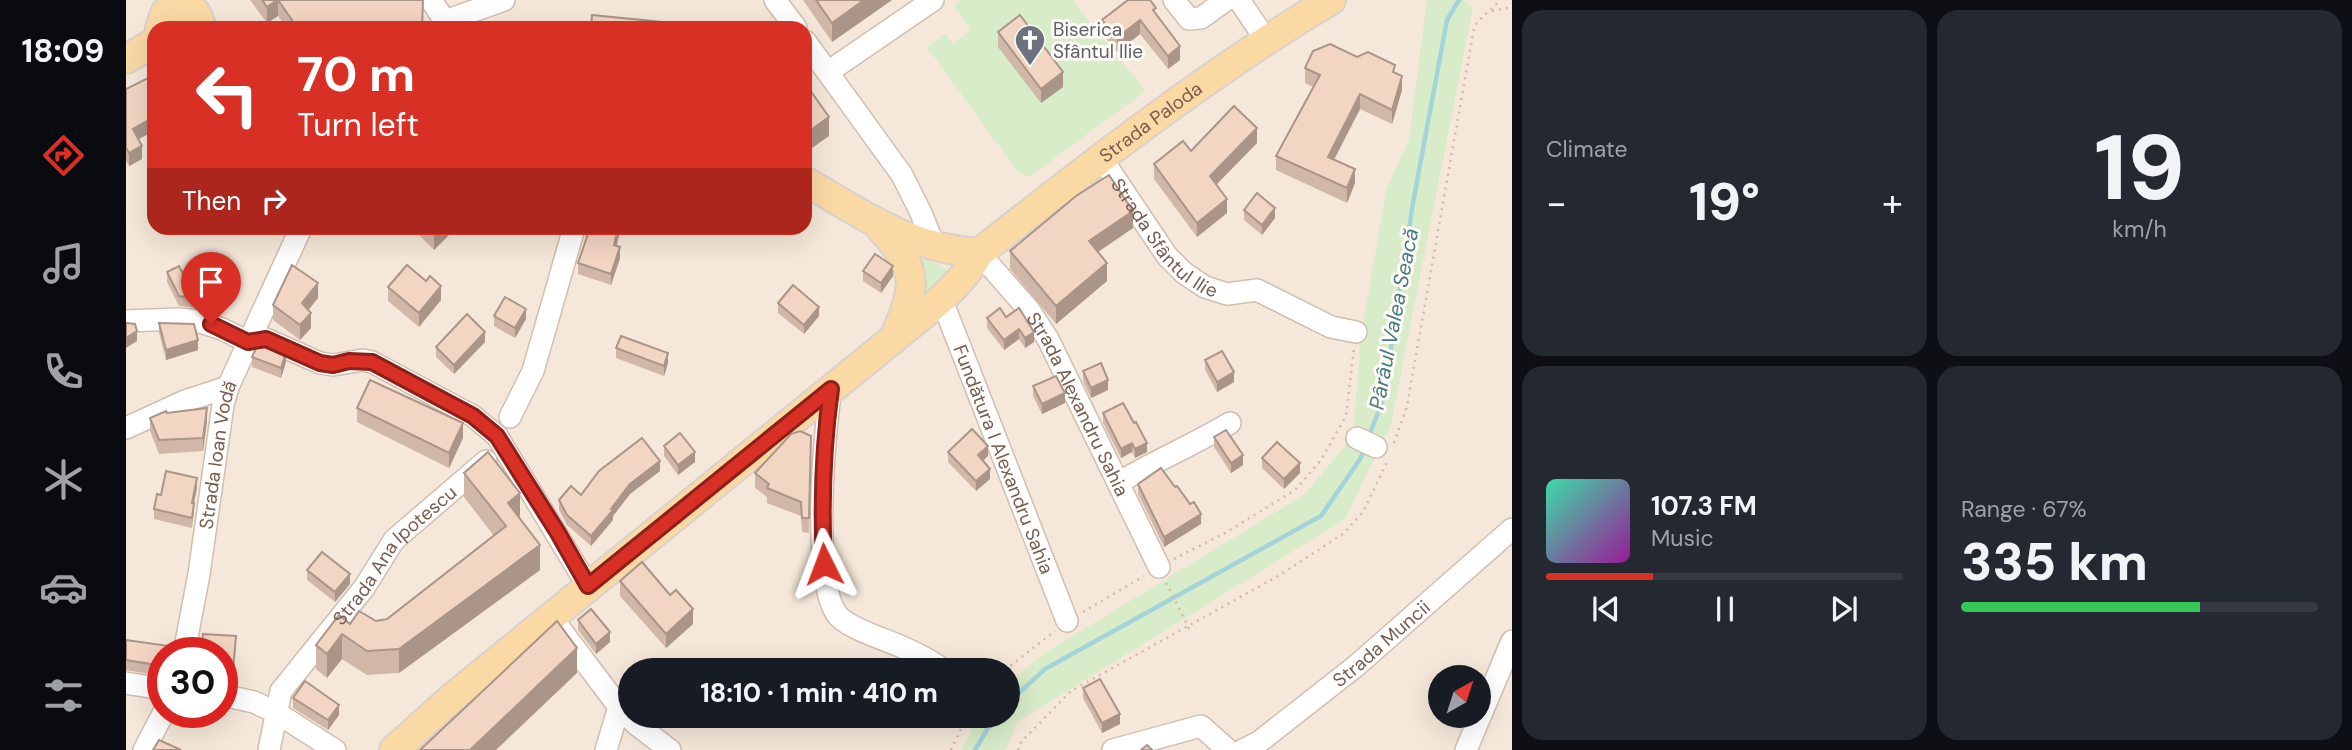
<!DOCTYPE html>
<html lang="en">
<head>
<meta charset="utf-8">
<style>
  :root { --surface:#171b24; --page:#242831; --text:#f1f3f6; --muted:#9ea1a6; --line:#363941; --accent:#d93025 }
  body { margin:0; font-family:"DM Sans",sans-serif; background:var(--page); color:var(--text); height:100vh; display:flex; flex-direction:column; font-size:26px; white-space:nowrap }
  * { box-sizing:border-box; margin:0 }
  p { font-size:23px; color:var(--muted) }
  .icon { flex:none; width:38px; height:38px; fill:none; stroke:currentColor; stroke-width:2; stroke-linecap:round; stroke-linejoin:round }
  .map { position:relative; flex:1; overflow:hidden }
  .drawer { display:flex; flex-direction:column; gap:10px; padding:10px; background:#0d0f14; width:840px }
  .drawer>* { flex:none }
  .guide { position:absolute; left:21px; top:21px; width:665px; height:214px; border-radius:21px; box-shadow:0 7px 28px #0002; background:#d93025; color:#fff; overflow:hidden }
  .needle { width:46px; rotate:39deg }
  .fabs { position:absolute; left:1302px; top:665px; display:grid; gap:14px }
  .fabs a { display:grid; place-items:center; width:63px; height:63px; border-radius:50%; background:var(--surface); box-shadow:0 7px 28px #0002; font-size:35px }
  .speed { position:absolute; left:21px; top:637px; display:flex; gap:14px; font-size:35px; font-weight:700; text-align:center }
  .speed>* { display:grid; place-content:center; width:91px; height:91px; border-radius:50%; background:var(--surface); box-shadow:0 7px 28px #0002; line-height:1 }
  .speed .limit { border:10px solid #d22; background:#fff; color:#111 }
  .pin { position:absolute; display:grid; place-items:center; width:60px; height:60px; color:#fff; margin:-72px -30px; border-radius:50% 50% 50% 0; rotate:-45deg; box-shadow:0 0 7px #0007 }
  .pin .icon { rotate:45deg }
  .me { position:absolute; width:77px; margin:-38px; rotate:357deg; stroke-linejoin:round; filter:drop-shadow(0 0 5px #0008) }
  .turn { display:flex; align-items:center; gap:24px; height:147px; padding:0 35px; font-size:32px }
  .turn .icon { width:91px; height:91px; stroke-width:2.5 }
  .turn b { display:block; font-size:49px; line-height:60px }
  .then { display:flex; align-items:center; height:66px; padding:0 35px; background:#0003; gap:14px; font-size:26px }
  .big { font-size:52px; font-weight:800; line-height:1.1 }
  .drawer .widget { flex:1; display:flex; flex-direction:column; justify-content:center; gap:10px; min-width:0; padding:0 24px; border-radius:21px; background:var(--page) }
  .drawer .dial { align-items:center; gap:0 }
  .dial b { font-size:91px; line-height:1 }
  .song { display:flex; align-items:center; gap:21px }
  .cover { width:84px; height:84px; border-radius:10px; background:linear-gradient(135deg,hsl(160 70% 55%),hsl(300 70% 35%)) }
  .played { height:7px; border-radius:4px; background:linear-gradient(90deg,var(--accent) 30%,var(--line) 30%) }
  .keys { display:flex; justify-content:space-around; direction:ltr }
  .heat { display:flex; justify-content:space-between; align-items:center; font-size:38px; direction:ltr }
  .charge { height:10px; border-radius:5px; background:linear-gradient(90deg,#34c759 67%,var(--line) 0) }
  .drawer .tiles { flex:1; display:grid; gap:10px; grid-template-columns:repeat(2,1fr) }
  .trip { position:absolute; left:492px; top:658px; width:402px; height:70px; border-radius:35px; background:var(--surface); box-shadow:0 7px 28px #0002; font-weight:800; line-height:70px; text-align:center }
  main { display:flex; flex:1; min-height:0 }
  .menu { display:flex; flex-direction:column; width:126px; justify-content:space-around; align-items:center; background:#090b0e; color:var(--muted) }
  .menu .icon { width:49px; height:49px }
  .menu .selected { color:var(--accent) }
  .menu b { font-size:32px; color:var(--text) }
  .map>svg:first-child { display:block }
  .residential { fill:#f5e8da; fill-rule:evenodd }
  .green { fill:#d8ecc9 }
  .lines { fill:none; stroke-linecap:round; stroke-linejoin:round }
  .stream { stroke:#a5d3da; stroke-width:4.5 }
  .minor-casing { stroke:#d1beb0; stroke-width:24 }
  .major-casing { stroke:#dad1cd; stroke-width:32 }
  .path { stroke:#d9b8a5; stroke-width:2.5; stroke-dasharray:2 5; stroke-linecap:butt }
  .minor { stroke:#fff; stroke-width:21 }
  .major { stroke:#fbd9a5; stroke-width:28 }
  .path-bridge { stroke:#d9b8a5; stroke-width:2.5; stroke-dasharray:2 5; stroke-linecap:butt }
  .wall { fill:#d1b7a8 }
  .shaded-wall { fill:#aa9588 }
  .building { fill:#f3d5c3; stroke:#aa9588; stroke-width:2 }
  .route-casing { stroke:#8d1f18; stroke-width:18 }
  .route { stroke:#d93025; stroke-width:12 }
  .labels { text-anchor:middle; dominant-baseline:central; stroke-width:6; stroke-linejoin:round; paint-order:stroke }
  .worship-label { font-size:19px; fill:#5b616d; stroke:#fffaf3; text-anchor:start }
  .street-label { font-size:19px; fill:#7a5c4d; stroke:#fffaf3 }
  .water-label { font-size:21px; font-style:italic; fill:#437c86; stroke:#fffaf3 }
</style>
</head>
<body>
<main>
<nav class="menu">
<b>18:09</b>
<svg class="icon selected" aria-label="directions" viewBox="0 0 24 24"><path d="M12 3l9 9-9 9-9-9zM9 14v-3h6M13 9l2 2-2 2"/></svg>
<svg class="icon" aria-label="music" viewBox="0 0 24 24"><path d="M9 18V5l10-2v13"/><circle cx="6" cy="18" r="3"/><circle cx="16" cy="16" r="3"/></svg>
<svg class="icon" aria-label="phone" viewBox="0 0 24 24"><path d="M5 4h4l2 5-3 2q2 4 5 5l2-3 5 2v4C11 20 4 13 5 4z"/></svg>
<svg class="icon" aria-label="climate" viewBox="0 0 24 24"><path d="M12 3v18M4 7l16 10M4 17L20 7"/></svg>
<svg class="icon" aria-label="car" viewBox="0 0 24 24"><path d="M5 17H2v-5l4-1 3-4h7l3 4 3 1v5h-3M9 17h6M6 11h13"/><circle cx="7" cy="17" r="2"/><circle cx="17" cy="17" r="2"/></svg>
<svg class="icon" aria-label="filters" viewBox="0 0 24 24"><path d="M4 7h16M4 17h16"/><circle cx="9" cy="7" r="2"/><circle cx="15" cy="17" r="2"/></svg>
</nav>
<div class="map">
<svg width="1386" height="750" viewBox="0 0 1386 750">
  <rect width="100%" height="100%" fill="#fdf6ec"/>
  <path class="residential" d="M0,0H1386V750H0ZM28,28H679V228H28ZM37,653H96V712H37ZM504,670H882V716H504ZM1314,677H1353V716H1314Z"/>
  <g class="green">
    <polygon points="835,0 946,0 1020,91 903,177 892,172 801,47 819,33 827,44 844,30 828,5"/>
    <polygon points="1301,0 1338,0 1347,7 1265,424 1219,519 891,722 880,750 836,750 852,716 882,716 882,683 919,653 1179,494 1227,436 1235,336 1260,190 1283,140"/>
    <polygon points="792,258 815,265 820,270 819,277 794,305"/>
  </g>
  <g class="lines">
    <g class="stream">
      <polyline points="1243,436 1257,400 1287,203 1321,20 1333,0"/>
      <polyline points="882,703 919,669 1195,516 1234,459 1239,448"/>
      <polyline points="849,750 869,716"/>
    </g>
    <g class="minor-casing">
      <g id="minor">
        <polyline points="305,0 319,21 321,28"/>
        <polyline points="649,0 670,28"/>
        <polyline points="1048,0 1063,19 1075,18 1100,0"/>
        <polyline points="1113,0 1140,40"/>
        <polyline points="319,21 378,0"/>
        <polyline points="679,41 776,175 795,213 809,248"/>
        <polyline points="702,72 807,0"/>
        <path id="s1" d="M976,159L1041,256L1058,273L1079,287L1101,294L1131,290L1205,327L1230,332"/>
        <path id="s2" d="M853,253L903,310L922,339L1033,567"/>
        <path id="s3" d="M815,298L941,621"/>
        <polyline points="0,321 52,319 71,321 96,329 122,342 140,339 194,363 207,365 237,360 246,362 347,416 371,436 462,586"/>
        <path d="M705,389C698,433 686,577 710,613C719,628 759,639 776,647C790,653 805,661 818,670"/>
        <polyline points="384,417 407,371 448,228"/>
        <polyline points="0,428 59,401 102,387"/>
        <polyline points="1231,438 1250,447"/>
        <path d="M992,483C1029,461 1067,445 1104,423"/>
        <polyline points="435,630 493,707 511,725 544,750"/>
        <path id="s4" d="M58,653L73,574L97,405L102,387L175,228"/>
        <polyline points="0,683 37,689"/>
        <polyline points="96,695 128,702 151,713 209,750"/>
        <polyline points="18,750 38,712"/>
        <path id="s5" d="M143,750L155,691L238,588L268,540L360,461"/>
        <polyline points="480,750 493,707"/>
        <polyline points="987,750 1075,726 1102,750"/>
        <path id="s6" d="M1117,750L1133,742L1230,666L1386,529"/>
        <polyline points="1340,750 1386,641"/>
      </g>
    </g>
    <g class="major-casing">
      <g id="major">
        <path d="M34,28L39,13C50,5 59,5 70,13L76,28"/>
        <polyline points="0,59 28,43"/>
        <path d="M679,181C739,216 781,248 853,253"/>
        <path d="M755,229C791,266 792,287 770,333"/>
        <path id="s7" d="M268,750L327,697L767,339C798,313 834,289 853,253C966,164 1081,74 1205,0"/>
      </g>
    </g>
    <g class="path">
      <polyline points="1366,11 1386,7"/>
      <path d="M1268,443L1281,406L1348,28C1354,16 1366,11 1374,0"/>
      <polyline points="1048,559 1099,533 1169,490 1195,460 1220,416 1228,348"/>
      <polyline points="1040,583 1053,608"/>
      <polyline points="957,612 1018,576"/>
      <polyline points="879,670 929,631"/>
      <polyline points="825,750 841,716"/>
      <polyline points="892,750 895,742 945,691 1154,575 1218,533 1237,512 1261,462"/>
    </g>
    <use href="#minor" class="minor"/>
    <use href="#major" class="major"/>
    <polyline class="path-bridge" points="1053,608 1063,629"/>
  </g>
  <g class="wall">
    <polygon points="124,0 297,0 296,28 161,28 152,16 141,23"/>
    <polygon points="677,0 766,0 706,42"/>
    <polygon points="1030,15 1054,60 1042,69 1014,34 991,52 976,33 976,20"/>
    <polygon points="872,32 937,87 915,103 872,47"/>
    <polygon points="1231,57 1269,73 1276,90 1266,124 1234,109 1208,160 1229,183 1221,203 1150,170 1150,156 1187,87 1179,83 1179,68"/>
    <polygon points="0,89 28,131 12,139 16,159 3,166 0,161"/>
    <polygon points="1131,143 1090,185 1101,213 1071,237 1028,179 1028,164 1065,151"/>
    <polygon points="1118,210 1149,218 1136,235 1118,220"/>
    <polygon points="286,228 330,228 308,250"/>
    <polygon points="459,228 495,228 490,246 494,258 485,285 452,274 452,263 461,237 459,236"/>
    <polygon points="1007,228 972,252 981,281 930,324 884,269 884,251"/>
    <polygon points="737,271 767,276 755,293 737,281"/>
    <polygon points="41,272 69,298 69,308 53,306 41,282"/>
    <polygon points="262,287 315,300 293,327 262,301"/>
    <polygon points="192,298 182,310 185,328 174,340 147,320 147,305"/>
    <polygon points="652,303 693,316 678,334 652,313"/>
    <polygon points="368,316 400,319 389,338 368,326"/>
    <polygon points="880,317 908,342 899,348 893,339 878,350 861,328 861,318"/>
    <polygon points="33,323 72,350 40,360 33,333"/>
    <polygon points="359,342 328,374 310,357 310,347"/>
    <polygon points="490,348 542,363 538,376 490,358"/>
    <polygon points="126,357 160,362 155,378 126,367"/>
    <polygon points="1079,360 1108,382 1091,392 1079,370"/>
    <polygon points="957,371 982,390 965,398 957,381"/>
    <polygon points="907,386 939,403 916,414 907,396"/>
    <polygon points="231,408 337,438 323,468 231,422"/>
    <polygon points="977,413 1008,423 1021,452 1009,458 1006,452 995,458 977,423"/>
    <polygon points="24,418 81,421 77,451 33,454 24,431"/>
    <polygon points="685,436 683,533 676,532 675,516 641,503 641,497 629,488 629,473"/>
    <polygon points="1088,437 1117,465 1105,473 1088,447"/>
    <polygon points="538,446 569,462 552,475 538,456"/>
    <polygon points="822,452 862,456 857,461 864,479 850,491 822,462"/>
    <polygon points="1136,458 1174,473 1158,489 1136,468"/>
    <polygon points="534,471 504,494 487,516 487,520 465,546 441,525 433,510 433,500 455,495"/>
    <polygon points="338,473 393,518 414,570 273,673 241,675 216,659 201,678 190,669 190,645 224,624 261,619 368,536 338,497"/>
    <polygon points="1012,484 1075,524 1038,547 1012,494"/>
    <polygon points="71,488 68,503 68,513 66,528 28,519 28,509 35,495"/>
    <polygon points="181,570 224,584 209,602 181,580"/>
    <polygon points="494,581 567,624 540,648 494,596"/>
    <polygon points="452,620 484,642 470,654 452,630"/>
    <polygon points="0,640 43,653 37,653 37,676 0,670"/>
    <polygon points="110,646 107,680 96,679 96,653"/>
    <polygon points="957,688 994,724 976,733 957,698"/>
    <polygon points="167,698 213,715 202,730 167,708"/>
  </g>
  <g class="shaded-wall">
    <polygon points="152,0 152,16 141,23 141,7"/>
    <polygon points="738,0 766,0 706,42 706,23"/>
    <polygon points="1014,20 1014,34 991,52 991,38"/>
    <polygon points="1054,46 1054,60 1042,69 1042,56"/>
    <polygon points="937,72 937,87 915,103 915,89"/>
    <polygon points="1276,76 1276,90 1266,124 1266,110"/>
    <polygon points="1234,94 1234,109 1202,171 1202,157"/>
    <polygon points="28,117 28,131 7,142 7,129"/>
    <polygon points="703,117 703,136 679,153 679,134"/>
    <polygon points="1131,128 1131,143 1084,191 1084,176"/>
    <polygon points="16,146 16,159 3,166 3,153"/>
    <polygon points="1229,169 1229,183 1221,203 1221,188"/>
    <polygon points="1101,199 1101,213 1071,237 1071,223"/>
    <polygon points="1149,208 1149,218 1136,235 1136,225"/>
    <polygon points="1007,211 1007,228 963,258 963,241"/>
    <polygon points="316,228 330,228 308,250 308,235"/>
    <polygon points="492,228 495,228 488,256 488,245"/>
    <polygon points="494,247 494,258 485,285 485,274"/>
    <polygon points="981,263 981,281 930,324 930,306"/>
    <polygon points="767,266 767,276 755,293 755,283"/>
    <polygon points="192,283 192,298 176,318 176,303"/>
    <polygon points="315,286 315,300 293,327 293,313"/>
    <polygon points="693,307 693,316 678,334 678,325"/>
    <polygon points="400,309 400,319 389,338 389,328"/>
    <polygon points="185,313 185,328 174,340 174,325"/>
    <polygon points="893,329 893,339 878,350 878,340"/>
    <polygon points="11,331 11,341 0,348 0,338"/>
    <polygon points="359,332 359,342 328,374 328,365"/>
    <polygon points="908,332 908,342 899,348 899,338"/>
    <polygon points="72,340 72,350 40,360 40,350"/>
    <polygon points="160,352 160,362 155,378 155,368"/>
    <polygon points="542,353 542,363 538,376 538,366"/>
    <polygon points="1108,372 1108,382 1091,392 1091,382"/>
    <polygon points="982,380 982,390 965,398 965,388"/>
    <polygon points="939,393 939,403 916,414 916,404"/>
    <polygon points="81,408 81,421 77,451 77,438"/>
    <polygon points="337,423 337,438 323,468 323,453"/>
    <polygon points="1006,443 1006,452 995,458 995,449"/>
    <polygon points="1021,443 1021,452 1009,458 1009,449"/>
    <polygon points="862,446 862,456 852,465 852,455"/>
    <polygon points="569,452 569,462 552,475 552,465"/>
    <polygon points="1117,455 1117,465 1105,473 1105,463"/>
    <polygon points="534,461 534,471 504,494 487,516 487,520 465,546 465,536 504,484"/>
    <polygon points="1174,463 1174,473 1158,489 1158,479"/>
    <polygon points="864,469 864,479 850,491 850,481"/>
    <polygon points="71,478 71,488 66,512 66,503"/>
    <polygon points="394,493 394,517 382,503"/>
    <polygon points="1075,514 1075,524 1038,547 1038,537"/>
    <polygon points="414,545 414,570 273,673 273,649"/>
    <polygon points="224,574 224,584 209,602 209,592"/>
    <polygon points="567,609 567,624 540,648 540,634"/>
    <polygon points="484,632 484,642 470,654 470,644"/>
    <polygon points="216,634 216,659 201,678 201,654"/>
    <polygon points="451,648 451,673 370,750 344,750"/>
    <polygon points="213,705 213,715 202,730 202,720"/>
    <polygon points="994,714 994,724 976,733 976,723"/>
  </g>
  <g class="building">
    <polygon points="136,0 151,0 141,7"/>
    <polygon points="152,0 297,0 296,28 165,28 166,20"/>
    <polygon points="690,0 738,0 706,23"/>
    <polygon points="1002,0 1024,0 1030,8 1027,10 1054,46 1042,56 1014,20 991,38 976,20"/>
    <polygon points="466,15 536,22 535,28 465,28"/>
    <polygon points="894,15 937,72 915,89 872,32"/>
    <polygon points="641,22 645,28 630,28"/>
    <polygon points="1204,44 1231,57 1242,52 1269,65 1267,72 1276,76 1266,110 1234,94 1202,157 1229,169 1221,188 1150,156 1194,75 1179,68 1187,51"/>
    <polygon points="28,75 28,117 7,129 16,146 3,153 0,148 0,89"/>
    <polygon points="679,83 703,117 679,134"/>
    <polygon points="1108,106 1131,128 1084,176 1101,199 1071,223 1028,164 1057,141 1065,151"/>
    <polygon points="983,175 1007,211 963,241 981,263 930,306 884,251 950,196"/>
    <polygon points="1131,193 1149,208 1136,225 1118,210"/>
    <polygon points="300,228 316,228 308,235"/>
    <polygon points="464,228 492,228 488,245 494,247 485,274 452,263"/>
    <polygon points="749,254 767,266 755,283 737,271"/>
    <polygon points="166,265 192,283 176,303 185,313 174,325 147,305"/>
    <polygon points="281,265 300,281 304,276 315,286 293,313 262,287"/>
    <polygon points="53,266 69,298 53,296 41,272"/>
    <polygon points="667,285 693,307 678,325 652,303"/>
    <polygon points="379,297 400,309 389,328 368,316"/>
    <polygon points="874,308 880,317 893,308 908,332 899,338 893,329 878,340 861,318"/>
    <polygon points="341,314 359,332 328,365 310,347"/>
    <polygon points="0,323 9,324 11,331 0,338"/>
    <polygon points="33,323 68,324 72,340 40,350"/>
    <polygon points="495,336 542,353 538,366 490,348"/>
    <polygon points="138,343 160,352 155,368 126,357 132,344"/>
    <polygon points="1096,351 1108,372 1091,382 1079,360"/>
    <polygon points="975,363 982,380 965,388 957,371"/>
    <polygon points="930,376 939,393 916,404 907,386"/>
    <polygon points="244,380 337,423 323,453 231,408"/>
    <polygon points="997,403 1008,423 1010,422 1021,443 1009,449 1006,443 995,449 977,413"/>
    <polygon points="81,408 77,438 33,440 24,418 40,411 41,413"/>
    <polygon points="846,429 862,446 852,455 864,469 850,481 822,452"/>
    <polygon points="1100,430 1117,455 1105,463 1088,437"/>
    <polygon points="674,431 685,436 683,518 676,518 675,502 641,488 643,484 629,473 665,434"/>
    <polygon points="554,433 569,452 552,465 538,446"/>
    <polygon points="516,438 534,461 504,484 485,509 487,510 465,536 441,515 433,500 445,486 455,495 473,471"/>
    <polygon points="1151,442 1174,463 1158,479 1136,458"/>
    <polygon points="362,452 394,493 382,503 414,545 273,649 241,651 216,634 201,654 190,645 213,615 224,624 233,611 250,621 261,619 380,526 338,473"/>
    <polygon points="1035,468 1049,487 1051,486 1064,504 1068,502 1075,514 1038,537 1012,484"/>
    <polygon points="40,471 71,478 66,503 68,503 66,518 28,509 31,494 35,495"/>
    <polygon points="196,552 224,574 209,592 181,570"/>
    <polygon points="516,562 544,595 550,590 567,609 540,634 494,581"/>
    <polygon points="465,609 484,632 470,644 452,620"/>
    <polygon points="431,621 451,648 344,750 294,750"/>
    <polygon points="77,634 110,636 107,670 96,669 96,653 75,653"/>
    <polygon points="0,640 43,646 42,653 37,653 37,666 0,660"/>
    <polygon points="974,679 994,714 976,723 957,688"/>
    <polygon points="179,681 213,705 202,720 167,698"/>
    <polygon points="33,740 55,750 27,750"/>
    <polygon points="1021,745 1026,750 1015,750"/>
  </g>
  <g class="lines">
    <g class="route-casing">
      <path id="route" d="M85,324L122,342L140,339L194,363L207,365L223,361L246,362L347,416L371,436L432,533L462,586L705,389C697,447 695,505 698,564"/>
    </g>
    <use href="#route" class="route"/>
  </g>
  <defs>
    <g id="church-pin" transform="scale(1.575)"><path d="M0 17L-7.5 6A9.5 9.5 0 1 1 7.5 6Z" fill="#6b7280" stroke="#fffaf3"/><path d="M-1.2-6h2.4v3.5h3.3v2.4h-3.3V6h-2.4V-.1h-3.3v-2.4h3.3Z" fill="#fff"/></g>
  </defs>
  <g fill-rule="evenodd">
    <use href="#church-pin" x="904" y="40"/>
  </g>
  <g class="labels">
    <g class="worship-label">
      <text x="927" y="29">Biserica<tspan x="927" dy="22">Sfântul Ilie</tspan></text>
    </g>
    <g class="street-label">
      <text stroke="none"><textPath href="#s7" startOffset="985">Strada Paloda</textPath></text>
      <text stroke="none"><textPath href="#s1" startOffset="102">Strada Sfântul Ilie</textPath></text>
      <text stroke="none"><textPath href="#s2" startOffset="182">Strada Alexandru Sahia</textPath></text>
      <text stroke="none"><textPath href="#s4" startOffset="201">Strada Ioan Vodă</textPath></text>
      <text stroke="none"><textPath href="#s3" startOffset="173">Fundătura I Alexandru Sahia</textPath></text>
      <text stroke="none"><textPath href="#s5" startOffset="238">Strada Ana Ipotescu</textPath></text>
      <text stroke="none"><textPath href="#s6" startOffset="175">Strada Muncii</textPath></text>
    </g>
    <g class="water-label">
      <text transform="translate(1268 319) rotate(-79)">Pârâul Valea Seacă</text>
    </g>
  </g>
</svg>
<div class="fabs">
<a><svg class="needle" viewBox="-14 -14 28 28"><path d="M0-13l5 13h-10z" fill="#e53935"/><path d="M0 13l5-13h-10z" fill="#9ea1a6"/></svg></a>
</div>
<div class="speed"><div class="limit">30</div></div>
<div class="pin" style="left:85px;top:324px;background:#d93025"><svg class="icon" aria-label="arrive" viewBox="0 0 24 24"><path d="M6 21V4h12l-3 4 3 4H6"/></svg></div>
<svg class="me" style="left:698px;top:564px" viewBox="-20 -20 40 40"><path d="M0-17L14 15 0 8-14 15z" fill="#d93025" stroke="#fff" stroke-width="4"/></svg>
<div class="trip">18:10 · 1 min · 410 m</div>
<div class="guide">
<div class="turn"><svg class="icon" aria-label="left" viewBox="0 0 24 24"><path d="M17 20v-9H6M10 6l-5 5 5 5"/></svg><div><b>70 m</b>Turn left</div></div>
<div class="then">Then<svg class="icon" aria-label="right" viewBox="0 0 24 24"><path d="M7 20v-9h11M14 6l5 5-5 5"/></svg></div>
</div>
</div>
<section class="drawer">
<div class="tiles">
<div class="widget"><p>Climate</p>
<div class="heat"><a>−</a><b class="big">19°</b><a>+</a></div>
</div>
<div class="widget dial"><b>19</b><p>km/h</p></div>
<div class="widget">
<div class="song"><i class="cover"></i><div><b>107.3 FM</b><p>Music</p></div></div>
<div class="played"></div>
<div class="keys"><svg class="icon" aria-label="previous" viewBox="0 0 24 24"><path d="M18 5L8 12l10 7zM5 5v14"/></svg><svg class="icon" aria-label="pause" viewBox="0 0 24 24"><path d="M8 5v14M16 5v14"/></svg><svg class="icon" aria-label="next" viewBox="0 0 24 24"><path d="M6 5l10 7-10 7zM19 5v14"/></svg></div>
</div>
<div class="widget"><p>Range · 67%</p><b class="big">335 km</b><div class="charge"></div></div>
</div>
</section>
</main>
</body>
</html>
